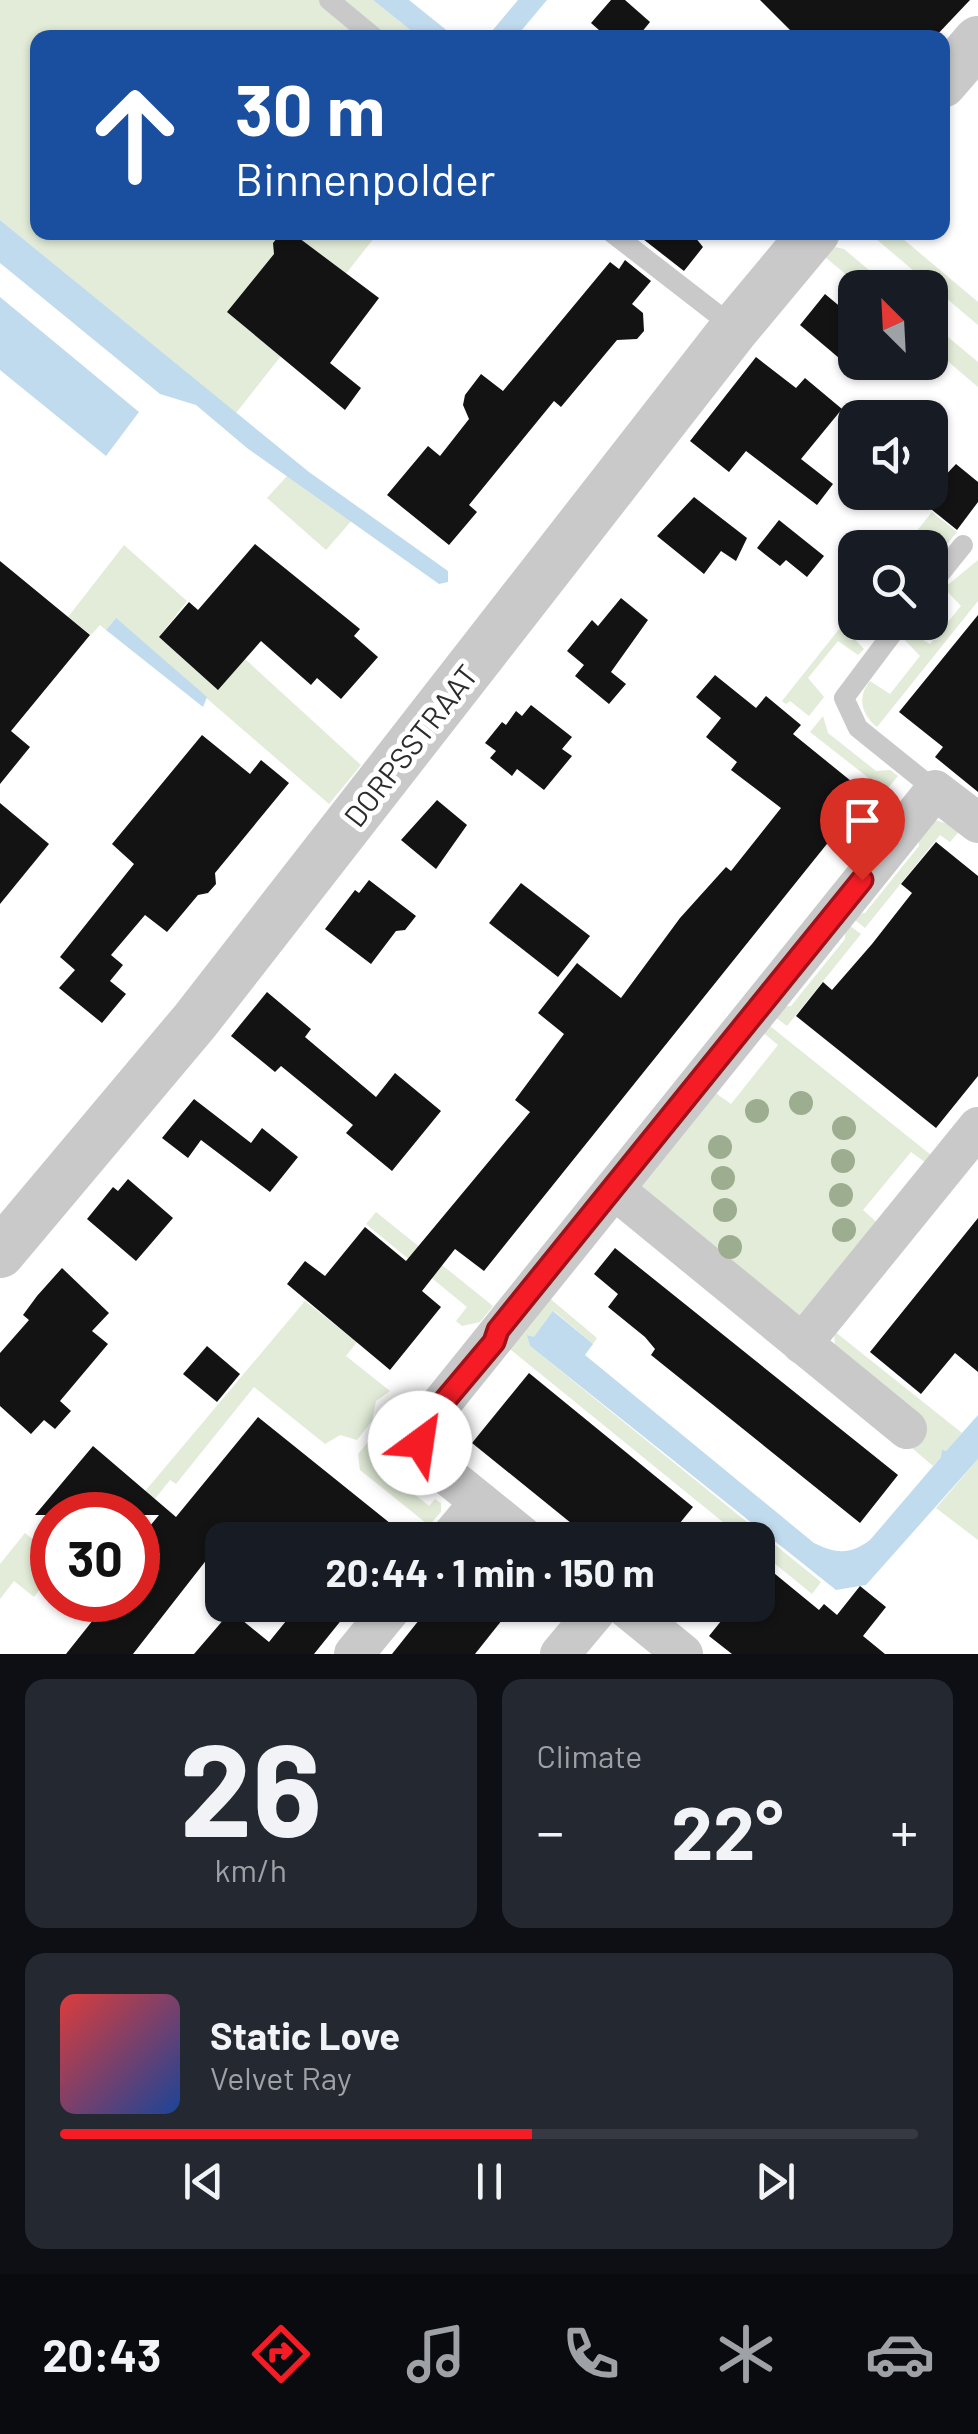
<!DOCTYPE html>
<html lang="en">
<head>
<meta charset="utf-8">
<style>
  :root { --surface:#171b24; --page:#242831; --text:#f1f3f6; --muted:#9ea1a6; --line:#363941; --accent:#f51c26 }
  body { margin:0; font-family:Barlow,sans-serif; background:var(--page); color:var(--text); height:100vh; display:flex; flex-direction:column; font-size:38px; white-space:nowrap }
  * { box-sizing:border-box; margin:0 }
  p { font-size:32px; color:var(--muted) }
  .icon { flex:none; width:55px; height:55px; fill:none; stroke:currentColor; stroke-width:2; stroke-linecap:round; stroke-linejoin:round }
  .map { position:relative; height:1654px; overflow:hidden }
  .details { display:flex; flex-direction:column; gap:25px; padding:25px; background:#0d0f14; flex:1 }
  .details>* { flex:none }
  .hud { position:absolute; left:30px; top:30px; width:920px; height:210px; border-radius:20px; box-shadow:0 2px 8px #0004; background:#1a4fa0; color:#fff; overflow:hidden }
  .needle { width:65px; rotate:336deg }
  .controls { position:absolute; left:838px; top:270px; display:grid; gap:20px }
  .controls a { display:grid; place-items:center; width:110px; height:110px; border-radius:20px; background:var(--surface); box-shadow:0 2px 8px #0004; font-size:50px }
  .speed { position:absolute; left:30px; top:1492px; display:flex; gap:20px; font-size:50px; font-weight:700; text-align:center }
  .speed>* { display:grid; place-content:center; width:130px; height:130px; border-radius:50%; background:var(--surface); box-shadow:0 2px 8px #0004; line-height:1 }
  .speed .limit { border:15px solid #d22; background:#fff; color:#111 }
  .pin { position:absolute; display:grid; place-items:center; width:85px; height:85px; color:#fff; margin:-102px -42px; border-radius:50% 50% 50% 0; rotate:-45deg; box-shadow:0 0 10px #0007 }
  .pin .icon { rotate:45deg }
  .me { position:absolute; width:110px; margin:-55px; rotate:31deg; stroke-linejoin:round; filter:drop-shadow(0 0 8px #0008) }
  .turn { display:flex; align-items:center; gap:35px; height:210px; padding:0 40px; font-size:45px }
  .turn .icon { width:130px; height:130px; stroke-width:2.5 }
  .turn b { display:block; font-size:70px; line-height:85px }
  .big { font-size:75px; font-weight:700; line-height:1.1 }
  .details .widget { flex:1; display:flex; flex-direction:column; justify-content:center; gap:15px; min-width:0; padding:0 35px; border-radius:20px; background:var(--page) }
  .details .dial { align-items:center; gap:0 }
  .dial b { font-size:130px; line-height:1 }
  .song { display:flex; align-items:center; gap:30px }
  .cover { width:120px; height:120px; border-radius:15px; background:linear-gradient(135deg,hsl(0 70% 55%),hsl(220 70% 35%)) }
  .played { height:10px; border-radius:5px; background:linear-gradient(90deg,var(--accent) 55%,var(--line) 55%) }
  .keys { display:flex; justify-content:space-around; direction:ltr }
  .heat { display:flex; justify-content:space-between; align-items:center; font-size:55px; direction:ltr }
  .details .tiles { flex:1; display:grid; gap:25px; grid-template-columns:1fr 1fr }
  .widget:last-child { grid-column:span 2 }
  .trip { position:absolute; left:205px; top:1522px; width:570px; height:100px; border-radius:20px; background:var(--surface); box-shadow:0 2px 8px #0004; font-weight:700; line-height:100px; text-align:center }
  .tabs { display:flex; height:160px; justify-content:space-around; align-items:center; background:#090b0e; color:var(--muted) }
  .tabs .icon { width:70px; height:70px }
  .tabs .current { color:var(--accent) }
  .tabs b { font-size:45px; color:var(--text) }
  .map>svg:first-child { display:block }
  .green { fill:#e2ecd8 }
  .water { fill:#c1dbee }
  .building { fill:#131313 }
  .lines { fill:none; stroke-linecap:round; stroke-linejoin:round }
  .service { stroke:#c9c9c9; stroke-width:20 }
  .minor { stroke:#c9c9c9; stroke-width:40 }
  .tertiary { stroke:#c9c9c9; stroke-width:50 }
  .tree { fill:#9dae90 }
  .route-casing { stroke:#9f1219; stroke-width:25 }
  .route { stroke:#f51c26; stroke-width:18 }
  .labels { text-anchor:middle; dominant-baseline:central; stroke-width:10; stroke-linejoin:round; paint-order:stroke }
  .street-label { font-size:30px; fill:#2c2c2c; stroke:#fff }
</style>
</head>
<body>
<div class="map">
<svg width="978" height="1654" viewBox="0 0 978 1654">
  <rect width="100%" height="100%" fill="#fff"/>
  <g class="green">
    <polygon points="0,0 373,0 419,37 38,38 38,232 378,233 236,413 0,220"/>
    <polygon points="869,233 896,233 978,302 978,325"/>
    <polygon points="835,247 844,249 889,287 861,287 825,257"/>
    <polygon points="930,322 978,362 978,387 930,346"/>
    <polygon points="288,475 353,519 326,550 267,498"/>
    <polygon points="932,512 957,532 938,555 919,542 904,547"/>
    <polygon points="124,545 187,601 159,637 218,689 245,659 361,765 329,804 115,619 106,630 100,625 91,635 68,617"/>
    <path d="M978,560V601L877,727C861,714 857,697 870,681L890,694L920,656L903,638L910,632L930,644L961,606L944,588Z"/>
    <polygon points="855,609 855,621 847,631 864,649 858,655 838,641 808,678 824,697 809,716 790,701 786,704 782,701"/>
    <polygon points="823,716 828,733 876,771 890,770 898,776 888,788 898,801 810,732"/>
    <polygon points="935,820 962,828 950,842 940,835 865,928 850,916 865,913 919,846 918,831"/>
    <polygon points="845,922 861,934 787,1026 771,1014 777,1007 791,1006 845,939"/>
    <polygon points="765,1022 936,1159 929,1165 911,1152 863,1210 880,1225 804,1315 797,1315 642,1187 643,1177 713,1091 731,1104 778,1045 761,1031"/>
    <polygon points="376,1212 493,1306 480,1322 462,1326 456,1321 467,1307 366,1224"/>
    <polygon points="547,1296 597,1338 593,1344 554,1311 534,1338 528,1335 530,1346 821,1582 812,1594 758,1550 758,1540 745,1540 506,1346"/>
    <polygon points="305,1301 357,1342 346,1356 390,1391 376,1401 372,1421 357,1440 340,1435 325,1444 254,1387 176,1484 170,1480 138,1520 138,1515 125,1515"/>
    <polygon points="834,1331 962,1433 933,1466 905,1442 835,1350"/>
    <polygon points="386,1420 403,1435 381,1467 429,1506 435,1499 441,1503 441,1512 432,1522 426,1523 360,1470 358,1454"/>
    <polygon points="978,1459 978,1540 936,1508"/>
    <polygon points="25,1533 52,1555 52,1580 49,1578 34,1597 14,1581 0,1599 0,1564"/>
  </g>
  <g class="water">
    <polygon points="373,0 409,0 455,37 419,37"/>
    <polygon points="518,0 547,0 516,37 487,37"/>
    <polygon points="0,220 309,472 448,571 448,582 439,584 247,448 196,405 160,394 0,263"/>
    <polygon points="0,297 139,412 106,456 0,370"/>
    <polygon points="116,618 207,697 203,707 106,630"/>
    <path d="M553,1311L593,1344L585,1355L814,1543C836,1554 850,1555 870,1540L941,1457L942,1450L946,1451L978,1415V1459L866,1585L836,1590L530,1346L527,1335L534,1337Z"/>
  </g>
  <g class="building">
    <polygon points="611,0 625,0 650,22 637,38 608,38 591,23"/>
    <polygon points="760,0 970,0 934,38 798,38"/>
    <polygon points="282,232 291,232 379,298 330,363 361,388 345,410 227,312 274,254 273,243"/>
    <polygon points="634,232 691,232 703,247 684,271"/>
    <polygon points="625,260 651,281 632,304 643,313 644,331 637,339 617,340 561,407 554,401 469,505 477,512 449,545 387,495 428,446 440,456 469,419 463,405 465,395 481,374 503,391 610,262 619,269"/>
    <polygon points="825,294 855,319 855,339 839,358 800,325"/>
    <polygon points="756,357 796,388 805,378 842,409 801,459 833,484 817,505 746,451 729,472 690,441"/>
    <polygon points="956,464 978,482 978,502 957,530 921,501"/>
    <polygon points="694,497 747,538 736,561 721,551 704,574 657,536"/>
    <polygon points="779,520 824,556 807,577 786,560 780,566 757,548"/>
    <polygon points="255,544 360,629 354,636 378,657 341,699 317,678 311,685 261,641 218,690 159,637 189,602 198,610"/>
    <polygon points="0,561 90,635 11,731 30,747 0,784"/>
    <polygon points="621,598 648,620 611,672 626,684 609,704 575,676 584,665 567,651 592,620 598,626"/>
    <polygon points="978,615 978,792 935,757 943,747 899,712"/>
    <polygon points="715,675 756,708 766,696 801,725 793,734 867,794 484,1271 455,1249 422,1291 441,1307 390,1370 287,1284 305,1261 325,1276 365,1227 406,1261 530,1112 515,1100 564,1034 538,1013 577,963 621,998 680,918 726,867 731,871 781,808 731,770 737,762 706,737 721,718 696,697"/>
    <polygon points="531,705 572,737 562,749 572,756 544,790 517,769 512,776 490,758 496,751 485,743 502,722 506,725 516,711 522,716"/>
    <polygon points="202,735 250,774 261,760 289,783 215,873 216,884 208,893 198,895 167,932 145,915 111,955 123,965 110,981 126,994 102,1023 59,988 75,970 60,957 134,864 112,844"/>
    <polygon points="437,800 467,825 436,869 401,840"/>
    <polygon points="0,803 49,844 0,904"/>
    <polygon points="936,842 978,876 978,1076 936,1128 796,1016 823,982 832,990 872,944 912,893 901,884"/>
    <polygon points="369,880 416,916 405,930 396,931 371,964 325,929 355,890 359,893"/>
    <polygon points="521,883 590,936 558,977 489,923"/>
    <polygon points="267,992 311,1029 305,1037 376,1097 395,1073 441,1111 392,1171 346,1133 353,1125 281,1066 275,1072 231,1036"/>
    <polygon points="194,1099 251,1143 262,1128 298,1157 270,1192 201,1140 188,1158 162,1138"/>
    <polygon points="128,1179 173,1218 136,1261 87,1219 113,1187 118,1191"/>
    <polygon points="978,1218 978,1372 955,1353 921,1394 870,1352"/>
    <polygon points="615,1248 898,1475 860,1523 651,1355 655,1349 645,1337 608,1307 618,1294 594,1274"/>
    <polygon points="62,1268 109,1313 92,1331 108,1344 60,1401 71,1411 55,1429 44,1420 31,1434 0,1406 0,1353 29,1320 23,1315 37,1296"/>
    <polygon points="207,1346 240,1374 217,1402 183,1374"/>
    <polygon points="529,1373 693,1507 666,1540 592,1540 472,1443"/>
    <polygon points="258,1417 411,1540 222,1540 133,1654 66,1654 109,1600 138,1600 138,1582 160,1554 140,1538 159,1515 35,1515 93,1446 176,1517"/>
    <polygon points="758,1560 819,1610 824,1604 837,1615 860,1586 886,1607 863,1636 885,1654 732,1654 709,1636 734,1605 758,1605"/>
    <polygon points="299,1605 326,1605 343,1618 314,1654 194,1654 231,1611 269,1642"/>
    <polygon points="431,1605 514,1605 475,1654 392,1654"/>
  </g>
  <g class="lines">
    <g class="service">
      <polyline points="329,0 375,38"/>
      <polyline points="611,232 735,328"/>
      <polyline points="930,586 963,545"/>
      <polyline points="901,622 844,698 858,728 935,790"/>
    </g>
    <g class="minor">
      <polyline points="615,1190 907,1429"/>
      <polyline points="802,1344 978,1127"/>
      <polyline points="448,1540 480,1502"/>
      <polyline points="527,1540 427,1459 420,1443 425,1424 935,790 978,823"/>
      <polyline points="623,1605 683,1654"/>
      <polyline points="354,1654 394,1605"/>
      <polyline points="560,1654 601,1605"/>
    </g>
    <g class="tertiary">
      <polyline points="942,83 978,41"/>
      <polyline points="0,1253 195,1021 735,328 815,232"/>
    </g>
  </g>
  <g class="tree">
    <circle cx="801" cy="1103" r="12"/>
    <circle cx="757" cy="1111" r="12"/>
    <circle cx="844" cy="1128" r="12"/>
    <circle cx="720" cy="1147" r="12"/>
    <circle cx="843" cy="1161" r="12"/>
    <circle cx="723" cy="1178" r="12"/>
    <circle cx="841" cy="1195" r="12"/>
    <circle cx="725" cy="1210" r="12"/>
    <circle cx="844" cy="1230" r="12"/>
    <circle cx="730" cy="1247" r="12"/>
  </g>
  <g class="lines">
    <g class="route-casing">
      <polyline id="route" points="420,1443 425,1424 494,1342 498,1330 862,880"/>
    </g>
    <use href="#route" class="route"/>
  </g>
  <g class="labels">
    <g class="street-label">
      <text transform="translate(410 745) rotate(-52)">DORPSSTRAAT</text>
    </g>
  </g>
</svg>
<div class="controls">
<a><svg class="needle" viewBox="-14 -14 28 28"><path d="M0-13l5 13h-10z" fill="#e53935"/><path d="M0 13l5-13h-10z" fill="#9ea1a6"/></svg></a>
<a><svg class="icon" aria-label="sound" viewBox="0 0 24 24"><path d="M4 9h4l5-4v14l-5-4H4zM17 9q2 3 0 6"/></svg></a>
<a><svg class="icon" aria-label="search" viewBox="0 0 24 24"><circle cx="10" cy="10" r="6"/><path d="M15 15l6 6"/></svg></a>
</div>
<div class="speed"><div class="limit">30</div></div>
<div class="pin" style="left:862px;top:880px;background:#d93025"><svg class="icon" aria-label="arrive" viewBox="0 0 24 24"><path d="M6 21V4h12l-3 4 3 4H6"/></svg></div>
<svg class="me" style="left:420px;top:1443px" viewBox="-20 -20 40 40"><circle r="19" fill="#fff"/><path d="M0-13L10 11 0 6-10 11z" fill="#f51c26"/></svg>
<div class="trip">20:44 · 1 min · 150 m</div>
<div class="hud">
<div class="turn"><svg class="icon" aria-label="ahead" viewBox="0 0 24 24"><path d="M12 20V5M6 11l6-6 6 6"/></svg><div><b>30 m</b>Binnenpolder</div></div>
</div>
</div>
<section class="details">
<div class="tiles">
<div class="widget dial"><b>26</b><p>km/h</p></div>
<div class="widget"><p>Climate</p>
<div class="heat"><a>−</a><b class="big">22°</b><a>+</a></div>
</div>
<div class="widget">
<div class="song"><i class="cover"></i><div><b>Static Love</b><p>Velvet Ray</p></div></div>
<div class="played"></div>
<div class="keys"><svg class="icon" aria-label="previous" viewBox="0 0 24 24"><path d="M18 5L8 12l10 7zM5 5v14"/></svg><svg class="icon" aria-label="pause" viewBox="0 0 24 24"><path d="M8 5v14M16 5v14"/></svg><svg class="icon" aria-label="next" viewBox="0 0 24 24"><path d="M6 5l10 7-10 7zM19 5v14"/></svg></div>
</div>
</div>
</section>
<nav class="tabs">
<b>20:43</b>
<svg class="icon current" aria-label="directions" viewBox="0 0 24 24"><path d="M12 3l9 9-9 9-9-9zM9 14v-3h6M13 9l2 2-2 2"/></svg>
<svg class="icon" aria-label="music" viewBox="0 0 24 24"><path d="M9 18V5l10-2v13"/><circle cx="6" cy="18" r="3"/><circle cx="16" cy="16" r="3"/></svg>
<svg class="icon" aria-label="phone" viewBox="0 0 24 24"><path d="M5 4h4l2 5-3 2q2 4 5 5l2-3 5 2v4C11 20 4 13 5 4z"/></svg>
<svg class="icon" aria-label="climate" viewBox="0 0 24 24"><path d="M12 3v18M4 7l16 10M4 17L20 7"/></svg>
<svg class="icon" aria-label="car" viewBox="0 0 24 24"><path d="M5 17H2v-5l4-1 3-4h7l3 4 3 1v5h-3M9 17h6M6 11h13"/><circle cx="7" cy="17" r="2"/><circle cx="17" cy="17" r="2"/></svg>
</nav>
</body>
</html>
